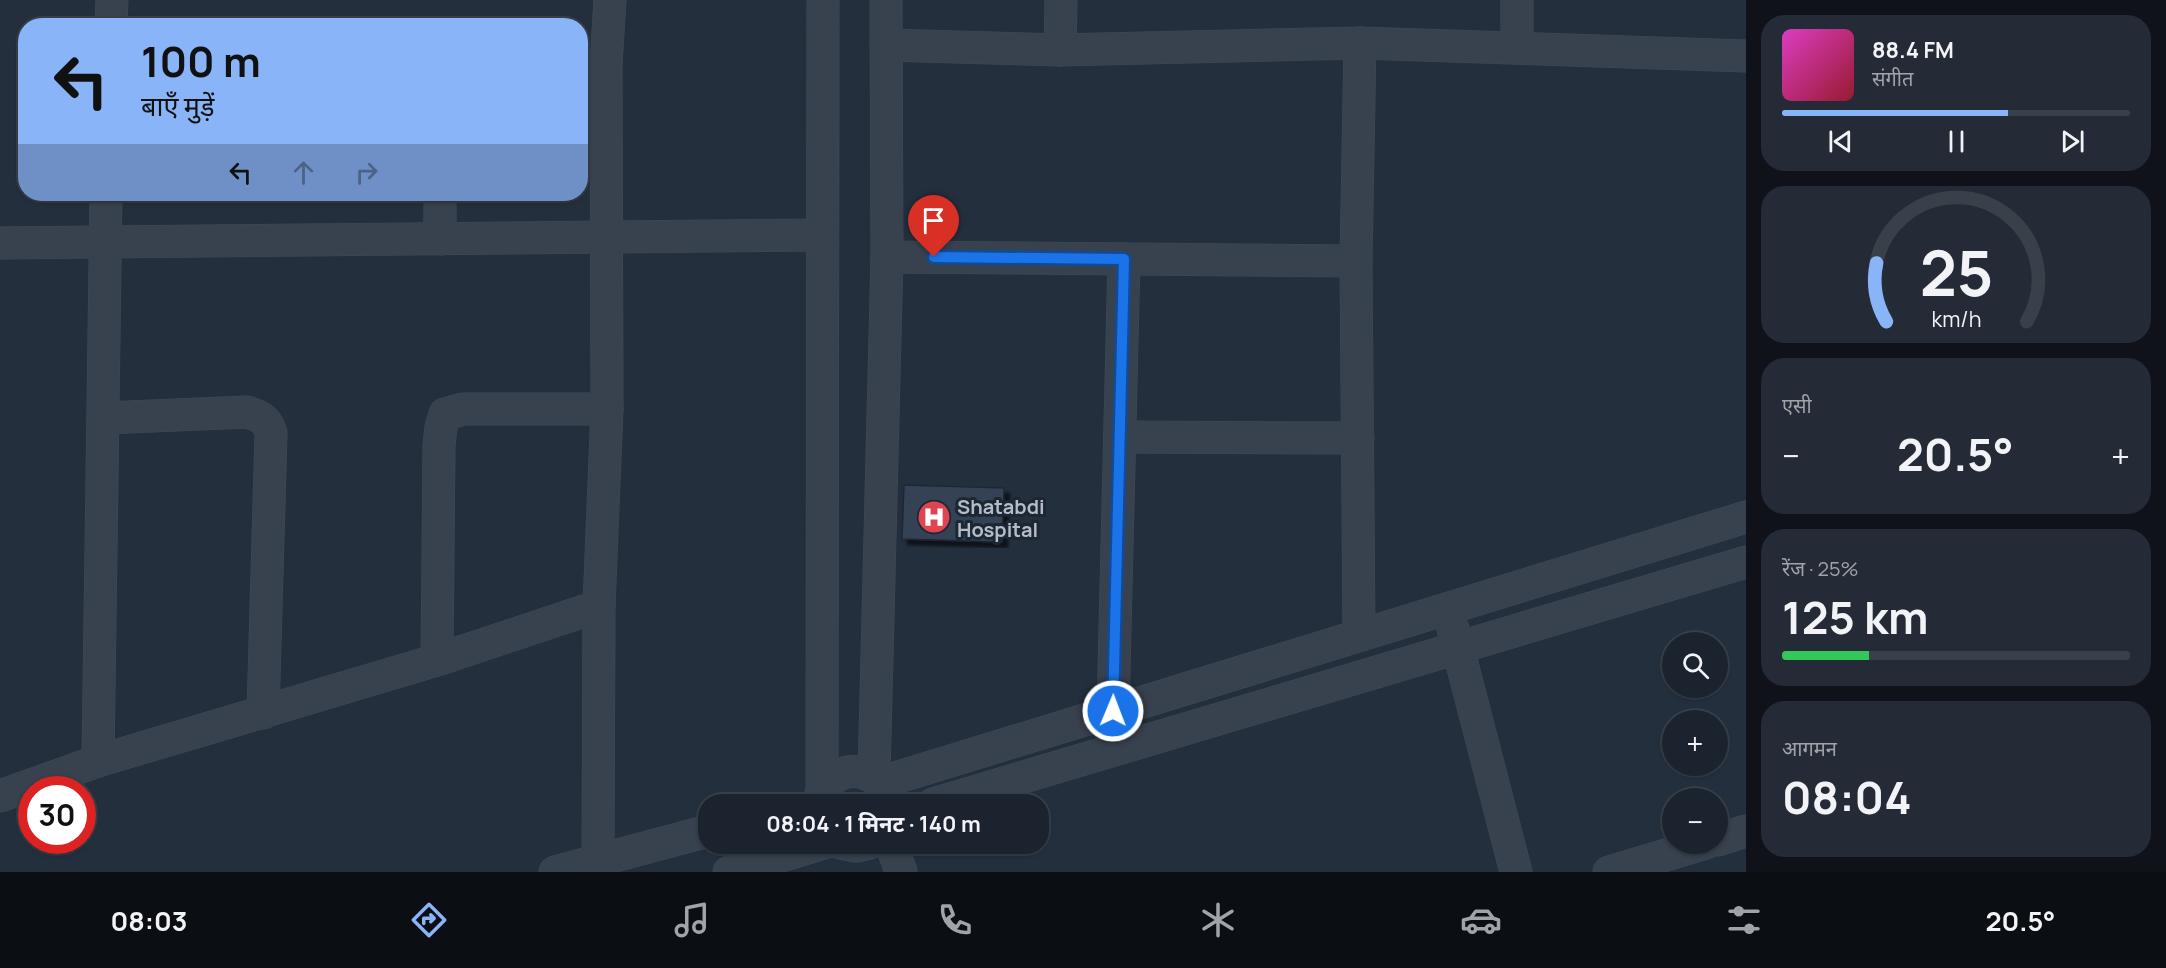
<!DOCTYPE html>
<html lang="hi">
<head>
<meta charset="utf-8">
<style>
  :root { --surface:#1b232e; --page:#242b36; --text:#f1f3f6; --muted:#a0a4aa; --line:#39404a; --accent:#8ab4f8 }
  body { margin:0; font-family:Manrope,"Noto Sans Devanagari",sans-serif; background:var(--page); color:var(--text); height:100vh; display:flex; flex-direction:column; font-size:22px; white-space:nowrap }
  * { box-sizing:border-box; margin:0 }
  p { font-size:20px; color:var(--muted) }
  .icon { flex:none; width:33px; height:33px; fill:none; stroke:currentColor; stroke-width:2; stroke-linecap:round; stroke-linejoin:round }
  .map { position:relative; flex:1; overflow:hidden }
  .sheet { display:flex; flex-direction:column; gap:15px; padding:15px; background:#0f1319; width:420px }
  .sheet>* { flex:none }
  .banner { position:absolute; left:18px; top:18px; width:570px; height:183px; border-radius:24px; box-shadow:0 2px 4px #0004,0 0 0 2px var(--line); background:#8ab4f8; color:#111; overflow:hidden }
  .tools { position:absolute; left:1662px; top:632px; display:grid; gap:12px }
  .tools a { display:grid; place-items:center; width:66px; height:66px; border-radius:50%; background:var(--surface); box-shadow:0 2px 4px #0004,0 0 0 2px var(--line); font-size:30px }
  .speed { position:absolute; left:18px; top:776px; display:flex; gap:12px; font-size:30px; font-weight:700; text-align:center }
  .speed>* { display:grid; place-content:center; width:78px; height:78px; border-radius:50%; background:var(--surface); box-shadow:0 2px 4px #0004,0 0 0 2px var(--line); line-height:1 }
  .speed .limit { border:9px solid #d22; background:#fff; color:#111 }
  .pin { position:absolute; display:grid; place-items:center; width:51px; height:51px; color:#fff; margin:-62px -26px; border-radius:50% 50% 50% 0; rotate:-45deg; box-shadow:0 0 6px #0007 }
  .pin .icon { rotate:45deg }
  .me { position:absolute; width:66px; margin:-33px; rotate:1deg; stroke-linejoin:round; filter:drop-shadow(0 0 4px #0008) }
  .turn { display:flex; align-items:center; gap:21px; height:126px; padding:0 24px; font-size:27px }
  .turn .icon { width:78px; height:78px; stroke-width:2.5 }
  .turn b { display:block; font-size:42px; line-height:51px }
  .lanes { display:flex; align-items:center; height:57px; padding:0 24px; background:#0003; justify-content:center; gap:30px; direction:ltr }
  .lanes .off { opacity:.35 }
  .big { font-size:45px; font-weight:700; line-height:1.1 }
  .sheet .card { flex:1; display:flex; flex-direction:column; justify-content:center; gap:9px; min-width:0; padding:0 21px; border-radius:24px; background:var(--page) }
  .sheet .dial { align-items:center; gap:0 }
  .dial svg { height:156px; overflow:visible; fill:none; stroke:var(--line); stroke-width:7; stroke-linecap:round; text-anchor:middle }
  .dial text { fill:var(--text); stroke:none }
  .song { display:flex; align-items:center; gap:18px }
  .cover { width:72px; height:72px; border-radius:9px; background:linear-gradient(135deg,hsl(310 70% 55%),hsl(350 70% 35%)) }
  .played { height:6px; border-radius:3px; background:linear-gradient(90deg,var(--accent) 65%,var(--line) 65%) }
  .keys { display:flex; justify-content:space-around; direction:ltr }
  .heat { display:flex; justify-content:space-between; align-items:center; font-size:33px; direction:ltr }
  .charge { height:9px; border-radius:4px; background:linear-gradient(90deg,#34c759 25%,var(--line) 0) }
  .trip { position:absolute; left:698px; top:794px; width:351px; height:60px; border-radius:24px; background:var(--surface); box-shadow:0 2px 4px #0004,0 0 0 2px var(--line); font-weight:700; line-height:60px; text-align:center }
  .dock { display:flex; height:96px; justify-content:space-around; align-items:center; background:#0b0e12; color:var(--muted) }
  .dock .icon { width:42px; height:42px }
  .dock .selected { color:var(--accent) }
  .dock b { font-size:27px; color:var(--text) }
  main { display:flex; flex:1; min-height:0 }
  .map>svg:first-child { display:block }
  .building { fill:#364354; stroke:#1f2835; stroke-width:1.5; filter:url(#shadow) }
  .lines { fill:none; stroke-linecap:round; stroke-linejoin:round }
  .minor-casing { stroke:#414a57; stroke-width:33 }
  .minor { stroke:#38414e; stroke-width:32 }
  .route-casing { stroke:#114b97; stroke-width:15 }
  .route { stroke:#1a73e8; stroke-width:10 }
  .labels { text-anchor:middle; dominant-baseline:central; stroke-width:6; stroke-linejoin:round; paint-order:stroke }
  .poi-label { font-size:20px; font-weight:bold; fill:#b4bcc9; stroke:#1d2633; text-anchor:start }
</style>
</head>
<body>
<main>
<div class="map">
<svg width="1746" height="872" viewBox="0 0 1746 872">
  <defs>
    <filter id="shadow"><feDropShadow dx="5.5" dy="5.5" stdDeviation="1.5" flood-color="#0009"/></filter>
  </defs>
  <rect width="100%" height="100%" fill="#242f3e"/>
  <polygon class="building" points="904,485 1004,488 1002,542 902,539"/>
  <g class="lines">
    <g class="minor-casing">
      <g id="minor">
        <polyline points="1517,0 1517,48"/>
        <polyline points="111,26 112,0"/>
        <polyline points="886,45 1060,50 1360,43 1746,56"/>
        <polyline points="1060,50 1061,0"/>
        <polyline points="440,194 440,239"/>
        <polyline points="0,243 822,235"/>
        <polyline points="887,257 1356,261"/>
        <path d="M104,418L247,412C260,416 267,419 271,433L263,713"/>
        <polyline points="1120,437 1358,438"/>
        <polyline points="1453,629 1516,872"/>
        <polyline points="1359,635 1356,261 1360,43"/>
        <polyline points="437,660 439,445 441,427 445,414 463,409 607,409"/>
        <polyline points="1113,711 1124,259"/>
        <polyline points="98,761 106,194"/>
        <polyline points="874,776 887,257 886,0"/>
        <polyline points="882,782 1746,517"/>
        <polyline points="822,790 823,0"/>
        <polyline points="0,796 98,761 437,660 599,606"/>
        <path d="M818,803C830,759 880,763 893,804"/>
        <polyline points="933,804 1746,562"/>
        <polyline points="1718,840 1746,831"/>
        <polyline points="840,843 856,846 870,843"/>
        <polyline points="891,843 901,872"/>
        <polyline points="598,859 599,606 607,409 606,64 610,0"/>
        <polyline points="555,872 708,831"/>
        <polyline points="729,872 824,843"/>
        <polyline points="1609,872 1706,843"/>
      </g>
    </g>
    <use href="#minor" class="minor"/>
  </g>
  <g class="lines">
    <g class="route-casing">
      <polyline id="route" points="934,257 1124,259 1113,711"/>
    </g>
    <use href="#route" class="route"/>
  </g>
  <defs>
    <g id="hospital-disc" transform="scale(1.725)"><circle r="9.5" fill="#e0444e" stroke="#1d2633"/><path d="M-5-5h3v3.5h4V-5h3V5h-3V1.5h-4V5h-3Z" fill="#fff"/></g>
  </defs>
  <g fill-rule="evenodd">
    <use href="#hospital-disc" x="934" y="517"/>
  </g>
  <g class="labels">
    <g class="poi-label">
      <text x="957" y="506">Shatabdi<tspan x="957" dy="23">Hospital</tspan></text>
    </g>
  </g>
</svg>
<div class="tools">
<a><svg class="icon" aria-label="search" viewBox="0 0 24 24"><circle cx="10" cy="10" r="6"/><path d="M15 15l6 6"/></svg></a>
<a>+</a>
<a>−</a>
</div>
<div class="speed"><div class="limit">30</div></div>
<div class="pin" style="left:934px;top:257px;background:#d93025"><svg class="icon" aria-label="arrive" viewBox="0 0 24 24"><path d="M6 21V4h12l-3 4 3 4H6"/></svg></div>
<svg class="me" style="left:1113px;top:711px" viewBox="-20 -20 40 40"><circle r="17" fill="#1a73e8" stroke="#fff" stroke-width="3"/><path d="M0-11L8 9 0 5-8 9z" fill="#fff"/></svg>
<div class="trip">08:04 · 1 मिनट · 140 m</div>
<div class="banner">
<div class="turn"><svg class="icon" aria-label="left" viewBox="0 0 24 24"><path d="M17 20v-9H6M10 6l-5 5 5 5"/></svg><div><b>100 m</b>बाएँ मुड़ें</div></div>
<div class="lanes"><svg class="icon" aria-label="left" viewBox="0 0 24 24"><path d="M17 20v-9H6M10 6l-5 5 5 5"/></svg><svg class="icon off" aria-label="ahead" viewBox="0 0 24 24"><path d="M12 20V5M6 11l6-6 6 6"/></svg><svg class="icon off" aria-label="right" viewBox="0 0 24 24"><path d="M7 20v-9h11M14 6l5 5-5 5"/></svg></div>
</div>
</div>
<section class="sheet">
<div class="card">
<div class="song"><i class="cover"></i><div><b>88.4 FM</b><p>संगीत</p></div></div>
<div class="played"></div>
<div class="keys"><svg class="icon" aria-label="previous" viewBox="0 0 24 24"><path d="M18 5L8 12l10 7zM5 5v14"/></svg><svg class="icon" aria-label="pause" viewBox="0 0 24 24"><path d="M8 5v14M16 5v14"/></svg><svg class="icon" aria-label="next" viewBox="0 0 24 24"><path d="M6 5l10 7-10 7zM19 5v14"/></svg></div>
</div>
<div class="card dial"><svg viewBox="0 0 100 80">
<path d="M14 69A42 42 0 1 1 86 69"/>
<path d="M14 69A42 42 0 0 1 9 39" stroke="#8ab4f8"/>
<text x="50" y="56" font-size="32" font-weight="700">25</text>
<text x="50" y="72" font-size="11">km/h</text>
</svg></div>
<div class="card"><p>एसी</p>
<div class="heat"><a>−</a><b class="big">20.5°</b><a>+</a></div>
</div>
<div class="card"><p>रेंज · 25%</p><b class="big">125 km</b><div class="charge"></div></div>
<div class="card"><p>आगमन</p><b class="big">08:04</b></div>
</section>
</main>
<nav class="dock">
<b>08:03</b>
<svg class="icon selected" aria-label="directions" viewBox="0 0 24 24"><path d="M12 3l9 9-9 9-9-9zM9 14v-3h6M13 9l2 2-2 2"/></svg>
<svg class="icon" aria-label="music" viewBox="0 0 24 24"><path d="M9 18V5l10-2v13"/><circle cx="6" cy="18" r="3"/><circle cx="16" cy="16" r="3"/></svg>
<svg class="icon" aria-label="phone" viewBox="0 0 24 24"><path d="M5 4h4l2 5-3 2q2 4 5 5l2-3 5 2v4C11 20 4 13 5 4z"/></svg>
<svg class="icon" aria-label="climate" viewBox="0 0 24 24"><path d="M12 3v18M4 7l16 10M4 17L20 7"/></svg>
<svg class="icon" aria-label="car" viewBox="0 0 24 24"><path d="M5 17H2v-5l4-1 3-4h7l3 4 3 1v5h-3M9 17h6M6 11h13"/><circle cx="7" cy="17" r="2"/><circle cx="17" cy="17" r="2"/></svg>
<svg class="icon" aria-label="filters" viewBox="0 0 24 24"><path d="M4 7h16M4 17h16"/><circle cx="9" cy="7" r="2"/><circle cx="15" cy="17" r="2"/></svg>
<b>20.5°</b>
</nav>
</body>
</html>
